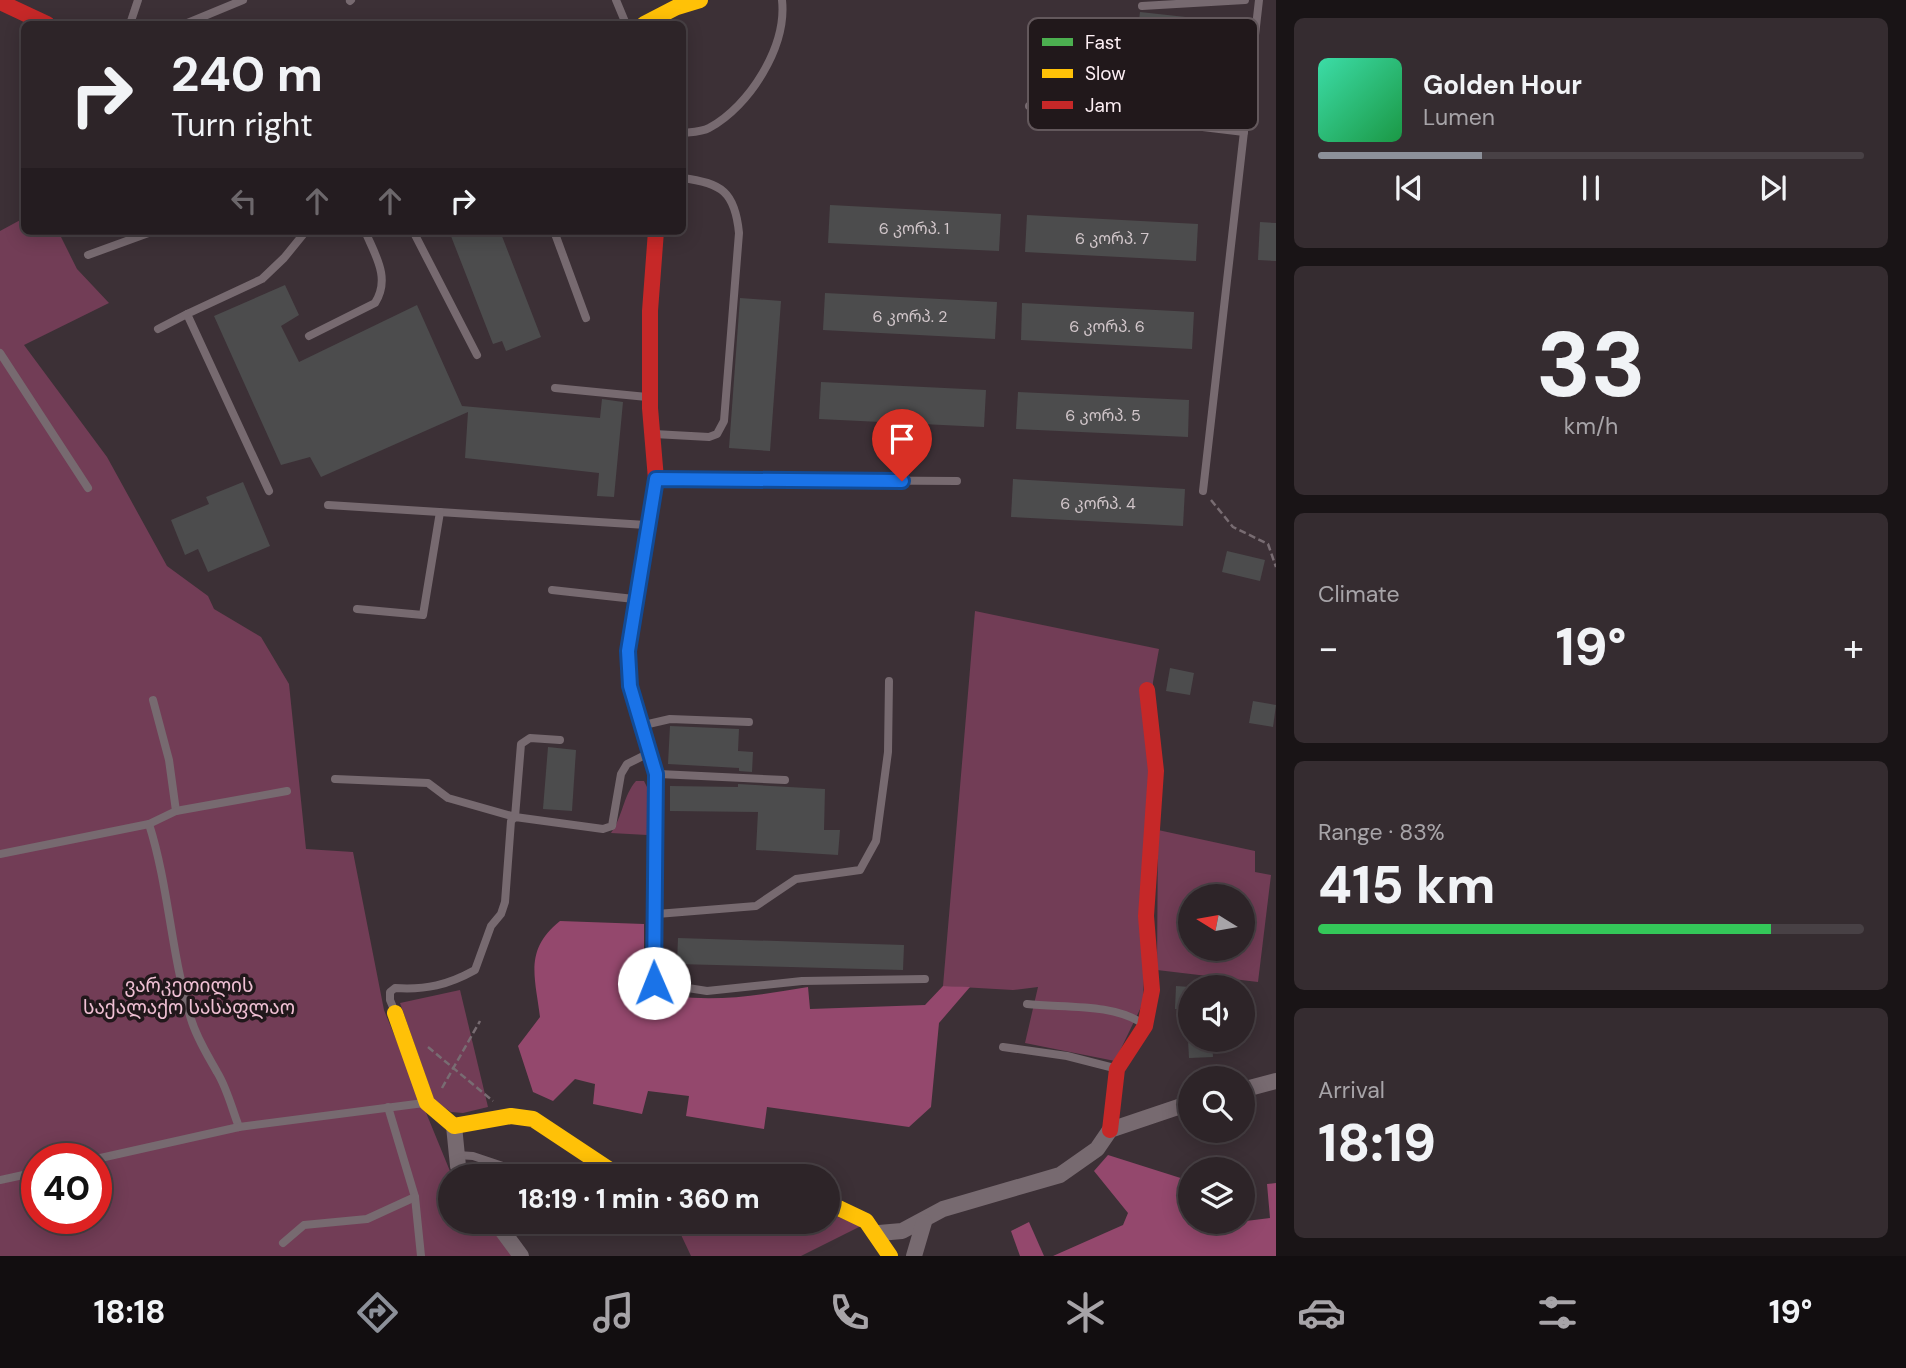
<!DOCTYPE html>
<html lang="en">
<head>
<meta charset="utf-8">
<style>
  :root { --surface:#2d2428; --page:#352c30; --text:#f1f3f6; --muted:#a7a4a8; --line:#484145; --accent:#8c9099 }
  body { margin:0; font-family:"DM Sans","Noto Sans Georgian",sans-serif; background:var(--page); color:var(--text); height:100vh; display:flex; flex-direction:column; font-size:26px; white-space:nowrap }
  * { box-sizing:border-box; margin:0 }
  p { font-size:23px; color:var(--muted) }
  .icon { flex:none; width:38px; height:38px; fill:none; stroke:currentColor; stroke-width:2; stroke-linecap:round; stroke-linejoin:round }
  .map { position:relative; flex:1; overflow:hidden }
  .panel { display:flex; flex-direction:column; gap:18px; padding:18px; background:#191416; width:630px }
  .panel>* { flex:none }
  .top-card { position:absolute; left:21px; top:21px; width:665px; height:214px; border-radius:10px; box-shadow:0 4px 18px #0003,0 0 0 2px var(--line); background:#2d2428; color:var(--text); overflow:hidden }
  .needle { width:46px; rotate:281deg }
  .tools { position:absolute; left:1178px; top:884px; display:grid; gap:14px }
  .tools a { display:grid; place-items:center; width:77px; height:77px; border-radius:50%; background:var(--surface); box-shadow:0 4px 18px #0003,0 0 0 2px var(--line); font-size:35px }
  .speed { position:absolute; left:21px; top:1143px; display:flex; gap:14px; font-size:35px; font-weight:700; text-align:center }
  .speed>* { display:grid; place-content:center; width:91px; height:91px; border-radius:50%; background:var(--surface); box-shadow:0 4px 18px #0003,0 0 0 2px var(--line); line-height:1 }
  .speed .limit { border:10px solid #d22; background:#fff; color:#111 }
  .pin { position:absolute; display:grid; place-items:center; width:60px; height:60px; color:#fff; margin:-72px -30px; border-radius:50% 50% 50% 0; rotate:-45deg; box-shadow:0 0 7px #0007 }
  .pin .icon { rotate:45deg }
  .me { position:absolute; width:77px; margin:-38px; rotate:359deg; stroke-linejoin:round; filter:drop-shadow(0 0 5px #0008) }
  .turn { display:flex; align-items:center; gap:24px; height:147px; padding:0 35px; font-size:32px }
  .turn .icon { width:91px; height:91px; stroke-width:2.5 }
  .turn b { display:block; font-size:49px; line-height:60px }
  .lanes { display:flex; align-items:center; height:66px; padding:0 35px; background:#0003; justify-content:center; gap:35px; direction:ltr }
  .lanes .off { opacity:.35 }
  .big { font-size:52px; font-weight:800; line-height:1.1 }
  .panel .card { flex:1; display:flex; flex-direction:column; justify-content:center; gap:10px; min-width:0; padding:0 24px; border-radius:10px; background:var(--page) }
  .panel .dial { align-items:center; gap:0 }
  .dial b { font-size:91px; line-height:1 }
  .song { display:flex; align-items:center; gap:21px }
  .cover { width:84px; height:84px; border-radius:10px; background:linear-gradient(135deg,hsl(160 70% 55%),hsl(140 70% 35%)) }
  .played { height:7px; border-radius:4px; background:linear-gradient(90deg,var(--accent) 30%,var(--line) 30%) }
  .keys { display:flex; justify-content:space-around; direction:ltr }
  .heat { display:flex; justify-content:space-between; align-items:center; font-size:38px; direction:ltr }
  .charge { height:10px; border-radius:5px; background:linear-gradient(90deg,#34c759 83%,var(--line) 0) }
  .trip { position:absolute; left:438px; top:1164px; width:402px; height:70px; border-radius:35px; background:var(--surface); box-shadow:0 4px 18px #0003,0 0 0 2px var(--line); font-weight:800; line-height:70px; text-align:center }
  .tabs { display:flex; height:112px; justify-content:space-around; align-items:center; background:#120e10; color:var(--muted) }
  .tabs .icon { width:49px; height:49px }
  .tabs .active { color:var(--accent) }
  .tabs b { font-size:32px; color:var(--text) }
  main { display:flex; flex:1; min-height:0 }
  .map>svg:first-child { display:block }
  .green { fill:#723d56; fill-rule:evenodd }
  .forest { fill:#94486d }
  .building { fill:#4c4c4d }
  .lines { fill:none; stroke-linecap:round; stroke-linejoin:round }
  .path { stroke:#786c72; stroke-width:2.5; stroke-dasharray:7 3.5; stroke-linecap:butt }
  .lane { stroke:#776a70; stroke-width:8 }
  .street { stroke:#776a70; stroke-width:16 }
  .fast { stroke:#4caf50; stroke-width:16 }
  .slow { stroke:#ffc107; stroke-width:16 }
  .jam { stroke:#c62828; stroke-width:16 }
  .route-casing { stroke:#114b97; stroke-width:18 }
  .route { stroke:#1a73e8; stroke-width:12 }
  .labels { text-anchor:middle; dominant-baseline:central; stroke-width:7; stroke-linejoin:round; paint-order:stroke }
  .number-label { font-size:16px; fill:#d1c6ca }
  .park-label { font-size:19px; fill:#f0c0d4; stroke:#21181b }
  .key { fill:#21181b; stroke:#63585c; stroke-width:2 }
  .key-label { font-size:19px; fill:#fdeff4 }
</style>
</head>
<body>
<main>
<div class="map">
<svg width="1276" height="1256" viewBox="0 0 1276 1256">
  <rect width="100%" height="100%" fill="#3c3036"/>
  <g class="green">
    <path d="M24,218V231H58L77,269L109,303L24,345L107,457L167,566L208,596L214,609L261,637L289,684L306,849L353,852L384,1010L452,1176L450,1222H487L514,1256H0V231ZM37,1158H96V1218H37Z"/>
    <polygon points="975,611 1159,649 1153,682 1143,1003 1115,1061 1025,1043 1038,987 1013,990 943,986"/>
    <path d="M636,781H644L649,791L647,835L611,833C623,816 623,796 636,781Z"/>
    <path d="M1158,830L1255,851V872L1271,875L1258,982L1157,970ZM1190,896H1242V948H1190Z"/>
    <polygon points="460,990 488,1107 463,1113 451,1112 434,1100 400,1003"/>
    <polygon points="828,1213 861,1226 801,1256 691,1256 675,1222 828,1222"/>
  </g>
  <g class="forest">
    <path d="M560,921L644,924V989C698,1006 753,996 808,987L810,1009L925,1005L943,986L970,987L939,1023L931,1107L909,1127L767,1107L764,1129L686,1116L689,1096L648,1091L642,1114L593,1104L595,1084L575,1079L553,1101L533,1092L518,1046L540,1017C535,976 524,950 560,921Z"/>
    <polygon points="1108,1155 1190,1181 1190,1222 1230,1223 1270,1218 1267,1184 1276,1183 1276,1256 1053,1256 1123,1225 1128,1213 1094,1171"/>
    <polygon points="1029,1222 1044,1256 1020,1256 1011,1231"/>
  </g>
  <g class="building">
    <polygon points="1140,12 1222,21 1219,48 1137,38"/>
    <polygon points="830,205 1001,214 999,251 828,243"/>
    <polygon points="1027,215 1198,224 1196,261 1025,252"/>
    <polygon points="1260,222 1276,223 1276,261 1258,260"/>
    <polygon points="449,231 500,231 541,337 506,351 502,341 493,344"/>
    <polygon points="285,285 299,315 281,326 299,362 417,305 462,406 600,418 602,399 623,402 614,497 597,496 599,473 465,458 468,412 321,477 310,457 281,465 214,316"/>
    <polygon points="825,293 997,302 995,339 823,330"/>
    <polygon points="740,298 781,301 770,451 729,448"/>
    <polygon points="1022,303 1194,312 1192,349 1021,340"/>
    <polygon points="821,382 986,390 984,427 819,419"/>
    <polygon points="1018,392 1189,400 1188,437 1016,429"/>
    <polygon points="1013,479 1185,489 1183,526 1011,517"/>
    <polygon points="243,482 270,546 208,572 198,549 185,555 171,520 209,504 206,497"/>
    <polygon points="1227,551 1265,560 1260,581 1222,572"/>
    <polygon points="1170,668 1194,673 1190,695 1166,691"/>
    <polygon points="1253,701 1276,705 1273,727 1249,723"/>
    <polygon points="670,726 739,729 738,751 753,752 752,772 739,771 739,768 668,764"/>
    <polygon points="548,747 576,750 572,811 543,809"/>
    <polygon points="738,784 825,789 824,830 840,830 838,855 756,850 758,812 670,811 670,786 738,787"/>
    <polygon points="678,938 904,945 903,970 677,964"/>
    <polygon points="1176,986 1190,987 1190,1010 1175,1009"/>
    <polygon points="1188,1040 1212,1040 1213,1057 1189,1058"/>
  </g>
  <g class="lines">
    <g class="path">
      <polyline points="1211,500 1233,527 1268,544 1276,567"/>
      <polyline points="428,1047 493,1101"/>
      <polyline points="442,1088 480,1021"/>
    </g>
    <g class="lane">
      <polyline points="616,0 626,24"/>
      <polyline points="350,1 351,0"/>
      <polyline points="1142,6 1245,0"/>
      <polyline points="130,24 138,0"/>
      <polyline points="185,24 243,0"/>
      <polyline points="1029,106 1244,132"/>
      <path d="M682,133C691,132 702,132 709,128C750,106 787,46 782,0"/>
      <polyline points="413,231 477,355"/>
      <polyline points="554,231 586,318"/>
      <polyline points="88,255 154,231"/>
      <polyline points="158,329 187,314"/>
      <path d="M309,336L375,303C391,278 375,255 365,231"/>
      <polyline points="0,353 88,488"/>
      <polyline points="555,388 647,397"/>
      <path d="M654,434L709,437L717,434L724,421L739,233C735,192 722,183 682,178"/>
      <polyline points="659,479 957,481"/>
      <polyline points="269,491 187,314 262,279 284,258 306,231"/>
      <polyline points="1203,491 1259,0"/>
      <polyline points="328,505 646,525"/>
      <polyline points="552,590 634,599"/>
      <polyline points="357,609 423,615 440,512"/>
      <polyline points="153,700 169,760 176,811"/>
      <polyline points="644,725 670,719 749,722"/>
      <polyline points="659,774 785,780"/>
      <polyline points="335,779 428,783 448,798 515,817 521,744 530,738 560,740"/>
      <path d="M149,824C169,887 171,955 191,1019C197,1039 207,1054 217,1072C227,1088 232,1109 239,1127"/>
      <polyline points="0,854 149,824 176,811 287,791"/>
      <polyline points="657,914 756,906 796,879 860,870 876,841 888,752 889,681"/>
      <polyline points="656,983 707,991 802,981 925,979"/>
      <path d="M1027,1004C1063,1008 1114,1003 1143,1024"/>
      <path d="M395,1012L390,1000V992L395,988C426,990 448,985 475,970L491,926L501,914L505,902L511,821L515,817L603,829L612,826L621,774L627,764L647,754"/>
      <polyline points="1003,1047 1067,1056 1114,1068"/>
      <polyline points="388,1107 415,1197 421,1256"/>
      <polyline points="457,1155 473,1156 532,1176"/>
      <polyline points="96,1159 239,1127 424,1103"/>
      <polyline points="0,1180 37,1172"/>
      <polyline points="283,1243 304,1225 367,1219 415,1197"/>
    </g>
    <g class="street">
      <polyline points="1242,1090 1276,1081"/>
      <polyline points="454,1126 458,1166 464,1176"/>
      <polyline points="496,1222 521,1256"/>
      <polyline points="879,1233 902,1231 943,1209 1060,1175 1097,1149 1110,1130 1190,1103"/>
      <polyline points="914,1256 924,1222"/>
    </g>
    <polyline class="fast" points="646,541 628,651 630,686 656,774 654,983"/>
    <g class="slow">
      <polyline points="644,24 677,7 700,0"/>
      <polyline points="395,1013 427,1103 454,1126 511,1116 533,1119 619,1176"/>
      <polyline points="828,1203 866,1221 890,1256"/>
    </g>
    <g class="jam">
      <polyline points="0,2 47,24"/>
      <polyline points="646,541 656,479 650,408 650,311 656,231"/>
      <polyline points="1110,1130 1117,1069 1145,1026 1152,990 1146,916 1156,771 1147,690"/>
    </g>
  </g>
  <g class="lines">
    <g class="route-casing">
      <polyline id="route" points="654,983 656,774 630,686 628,651 656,479 902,481"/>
    </g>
    <use href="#route" class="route"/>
  </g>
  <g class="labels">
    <g class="number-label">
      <text x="914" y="228">6 კორპ. 1</text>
      <text x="1112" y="238">6 კორპ. 7</text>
      <text x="910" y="316">6 კორპ. 2</text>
      <text x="1107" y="326">6 კორპ. 6</text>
      <text x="1103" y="415">6 კორპ. 5</text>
      <text x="1098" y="503">6 კორპ. 4</text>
    </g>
    <g class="park-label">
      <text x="189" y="985">ვარკეთილის<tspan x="189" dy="22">საქალაქო სასაფლაო</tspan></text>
    </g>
  </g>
  <rect x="1028" y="18" width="230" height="112" rx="10" class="key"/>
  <rect x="1042" y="38" width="31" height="8" fill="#4caf50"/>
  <rect x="1042" y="69" width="31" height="9" fill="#ffc107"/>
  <rect x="1042" y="101" width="31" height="8" fill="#c62828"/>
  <g class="key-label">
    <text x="1085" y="49">Fast</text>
    <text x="1085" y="80">Slow</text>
    <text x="1085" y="112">Jam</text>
  </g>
</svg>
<div class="tools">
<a><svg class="needle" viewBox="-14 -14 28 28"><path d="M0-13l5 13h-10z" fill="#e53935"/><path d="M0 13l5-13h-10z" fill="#a7a4a8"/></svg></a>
<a><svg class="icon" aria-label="sound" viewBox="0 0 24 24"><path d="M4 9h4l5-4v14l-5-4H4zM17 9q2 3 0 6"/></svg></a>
<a><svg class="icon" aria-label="search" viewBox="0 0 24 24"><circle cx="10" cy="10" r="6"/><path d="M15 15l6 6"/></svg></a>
<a><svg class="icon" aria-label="layers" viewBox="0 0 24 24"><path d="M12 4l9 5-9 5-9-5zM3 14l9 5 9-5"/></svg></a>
</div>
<div class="speed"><div class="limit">40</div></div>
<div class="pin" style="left:902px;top:481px;background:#d93025"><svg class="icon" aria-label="arrive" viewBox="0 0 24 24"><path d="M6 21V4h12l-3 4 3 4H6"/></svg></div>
<svg class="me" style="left:654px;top:983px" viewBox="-20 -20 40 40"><circle r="19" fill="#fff"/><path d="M0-13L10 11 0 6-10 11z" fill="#1a73e8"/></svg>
<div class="trip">18:19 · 1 min · 360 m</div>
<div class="top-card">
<div class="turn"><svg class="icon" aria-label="right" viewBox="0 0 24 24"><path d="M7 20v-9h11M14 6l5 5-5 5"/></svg><div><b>240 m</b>Turn right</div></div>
<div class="lanes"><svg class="icon off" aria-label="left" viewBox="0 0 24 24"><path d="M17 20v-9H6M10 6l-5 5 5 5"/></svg><svg class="icon off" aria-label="ahead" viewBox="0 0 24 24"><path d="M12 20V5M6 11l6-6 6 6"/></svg><svg class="icon off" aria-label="ahead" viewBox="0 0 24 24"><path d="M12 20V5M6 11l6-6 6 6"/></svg><svg class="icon" aria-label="right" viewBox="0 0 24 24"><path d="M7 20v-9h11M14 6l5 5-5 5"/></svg></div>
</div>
</div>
<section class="panel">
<div class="card">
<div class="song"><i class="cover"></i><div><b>Golden Hour</b><p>Lumen</p></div></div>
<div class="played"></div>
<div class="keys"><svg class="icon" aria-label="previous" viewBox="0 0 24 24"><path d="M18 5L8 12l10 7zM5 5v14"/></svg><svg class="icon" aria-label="pause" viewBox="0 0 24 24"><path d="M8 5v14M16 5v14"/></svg><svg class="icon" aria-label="next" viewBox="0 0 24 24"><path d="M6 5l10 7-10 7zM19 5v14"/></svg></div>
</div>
<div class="card dial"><b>33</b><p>km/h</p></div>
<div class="card"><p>Climate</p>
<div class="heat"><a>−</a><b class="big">19°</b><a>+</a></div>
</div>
<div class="card"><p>Range · 83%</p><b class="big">415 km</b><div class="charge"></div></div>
<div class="card"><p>Arrival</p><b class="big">18:19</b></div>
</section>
</main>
<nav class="tabs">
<b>18:18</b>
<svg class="icon active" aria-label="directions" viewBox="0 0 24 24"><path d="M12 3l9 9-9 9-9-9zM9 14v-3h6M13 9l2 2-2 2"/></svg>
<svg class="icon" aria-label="music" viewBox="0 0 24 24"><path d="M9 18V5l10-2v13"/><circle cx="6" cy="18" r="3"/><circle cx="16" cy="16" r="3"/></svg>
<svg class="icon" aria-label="phone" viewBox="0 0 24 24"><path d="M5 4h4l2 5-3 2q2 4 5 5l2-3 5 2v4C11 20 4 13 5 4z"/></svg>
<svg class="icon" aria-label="climate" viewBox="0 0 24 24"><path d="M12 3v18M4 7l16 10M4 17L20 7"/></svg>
<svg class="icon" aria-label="car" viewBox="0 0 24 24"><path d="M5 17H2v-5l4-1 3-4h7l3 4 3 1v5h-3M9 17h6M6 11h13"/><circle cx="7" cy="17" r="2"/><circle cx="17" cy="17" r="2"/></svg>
<svg class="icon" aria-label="filters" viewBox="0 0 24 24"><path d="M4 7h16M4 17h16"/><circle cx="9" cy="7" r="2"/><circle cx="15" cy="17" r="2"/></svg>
<b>19°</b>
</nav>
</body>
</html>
